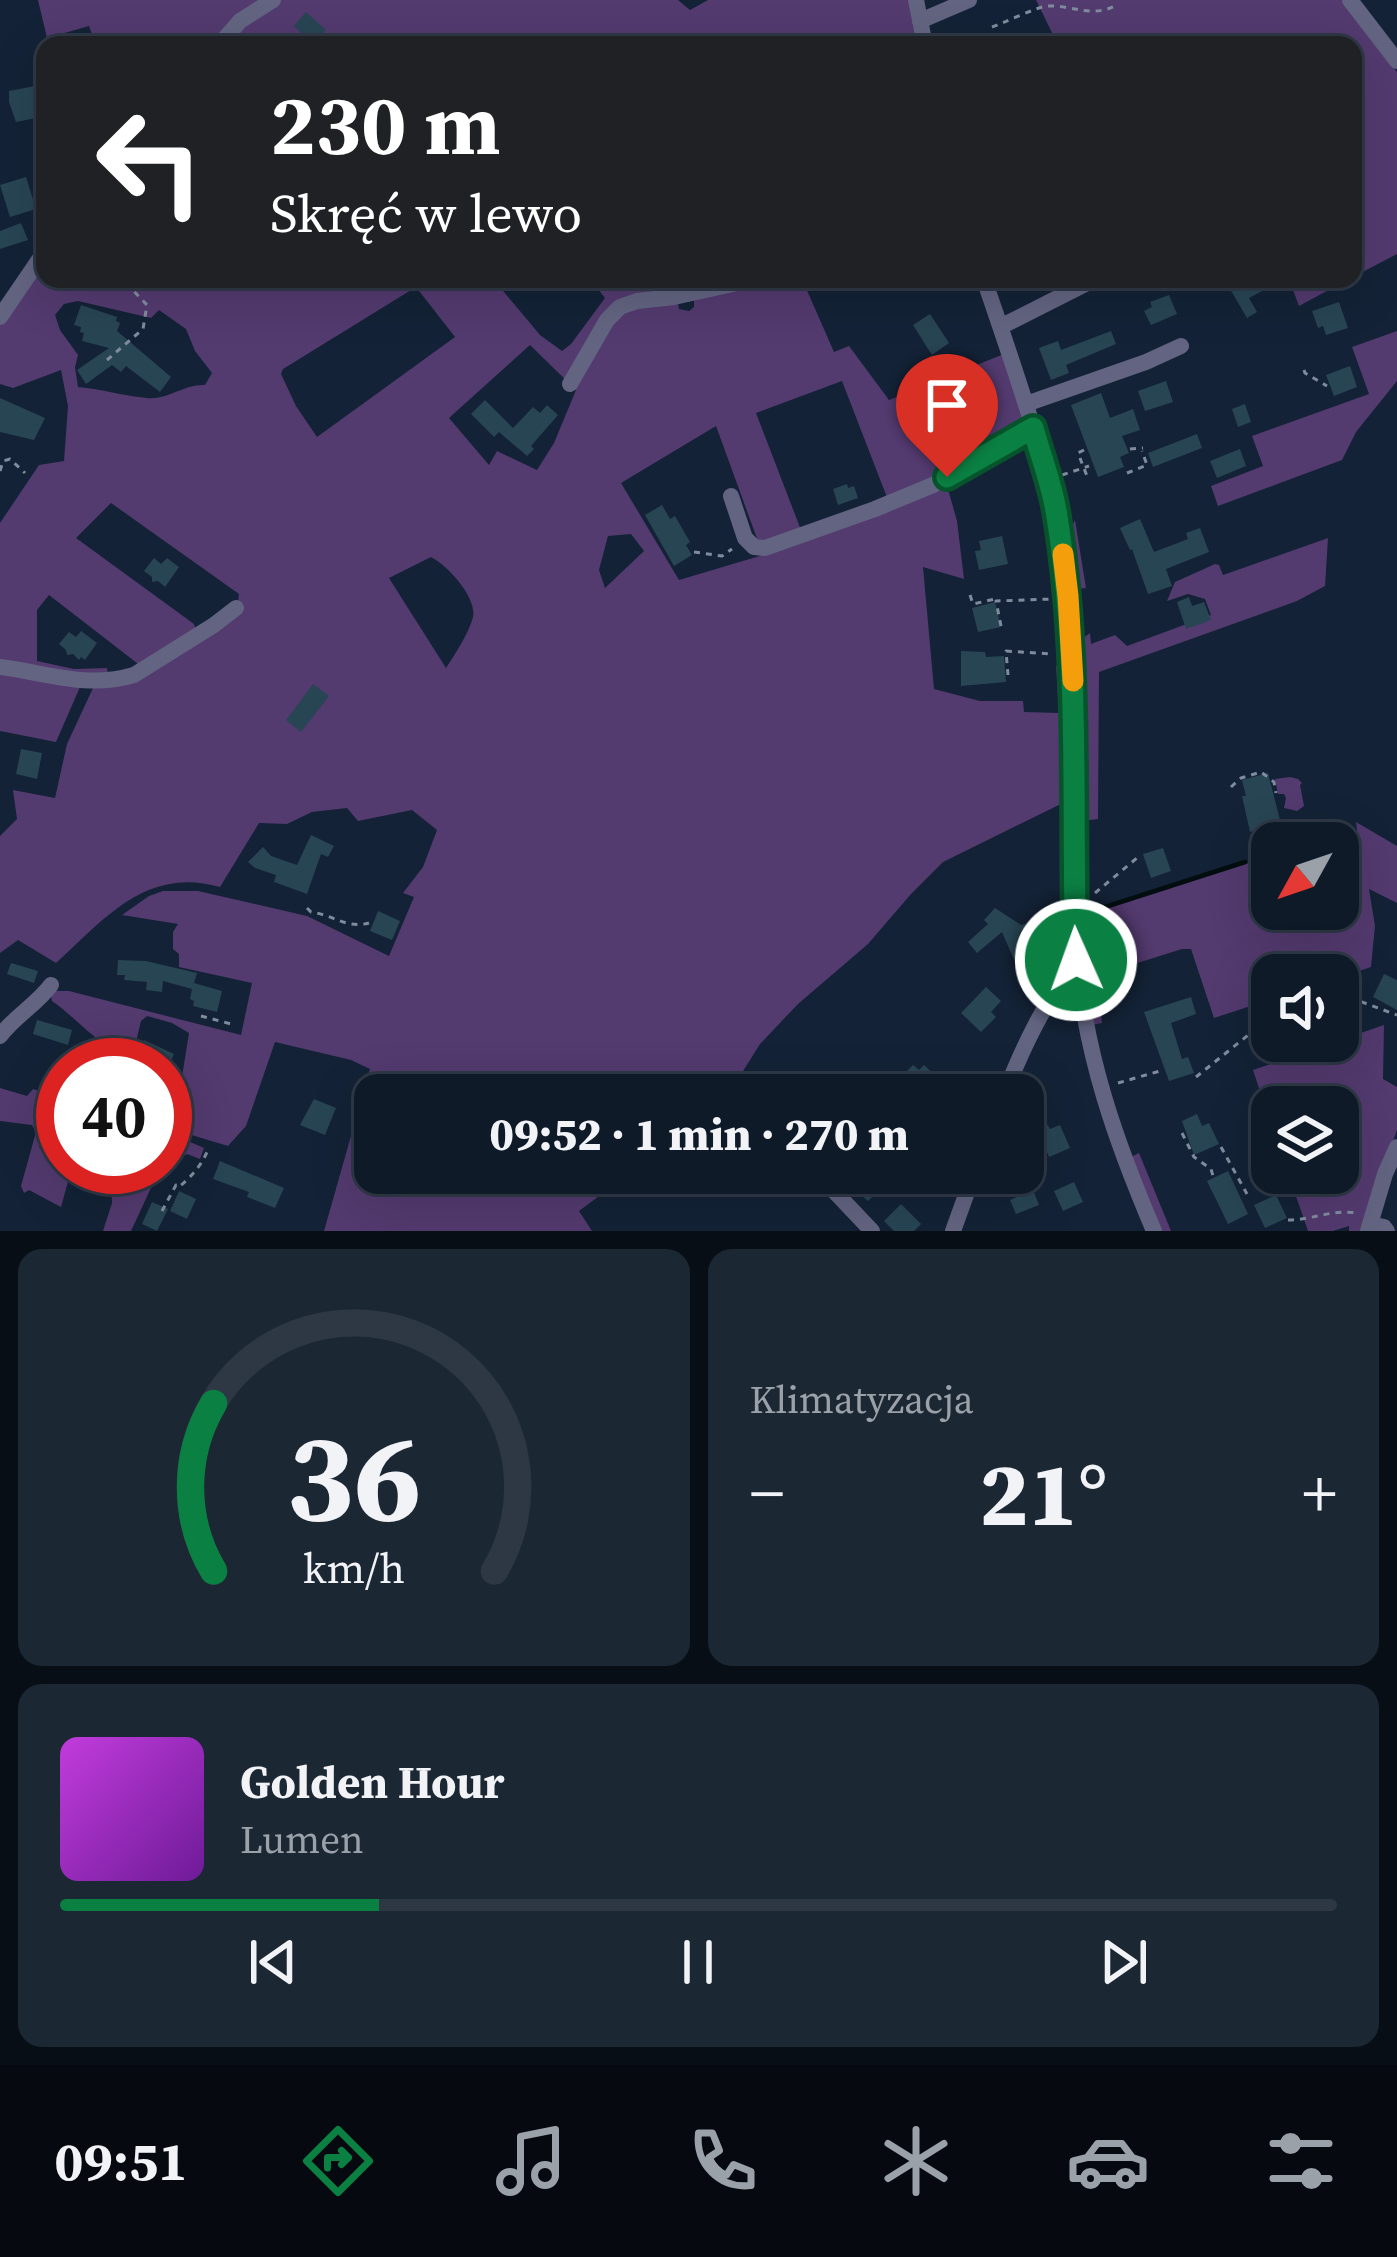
<!DOCTYPE html>
<html lang="pl">
<head>
<meta charset="utf-8">
<style>
  :root { --surface:#0e1a28; --page:#1c2734; --text:#f1f3f6; --muted:#9ba1a8; --line:#2e3845; --accent:#0b8043 }
  body { margin:0; font-family:"Source Serif 4",serif; background:var(--page); color:var(--text); height:100vh; display:flex; flex-direction:column; font-size:45px; white-space:nowrap }
  * { box-sizing:border-box; margin:0 }
  p { font-size:39px; color:var(--muted) }
  .icon { flex:none; width:66px; height:66px; fill:none; stroke:currentColor; stroke-width:2; stroke-linecap:round; stroke-linejoin:round }
  .map { position:relative; height:1231px; overflow:hidden }
  .details { display:flex; flex-direction:column; gap:18px; padding:18px; background:#080e16; flex:1 }
  .details>* { flex:none }
  .banner { position:absolute; left:36px; top:36px; width:1326px; height:252px; border-radius:24px; box-shadow:0 12px 48px #0002,0 0 0 3px var(--line); background:#202124; color:#fff; overflow:hidden }
  .needle { width:78px; rotate:230deg }
  .buttons { position:absolute; left:1251px; top:822px; display:grid; gap:24px }
  .buttons a { display:grid; place-items:center; width:108px; height:108px; border-radius:24px; background:var(--surface); box-shadow:0 12px 48px #0002,0 0 0 3px var(--line); font-size:60px }
  .speed { position:absolute; left:36px; top:1038px; display:flex; gap:24px; font-size:60px; font-weight:700; text-align:center }
  .speed>* { display:grid; place-content:center; width:156px; height:156px; border-radius:50%; background:var(--surface); box-shadow:0 12px 48px #0002,0 0 0 3px var(--line); line-height:1 }
  .speed .limit { border:18px solid #d22; background:#fff; color:#111 }
  .pin { position:absolute; display:grid; place-items:center; width:102px; height:102px; color:#fff; margin:-123px -51px; border-radius:50% 50% 50% 0; rotate:-45deg; box-shadow:0 0 12px #0007 }
  .pin .icon { rotate:45deg }
  .me { position:absolute; width:132px; margin:-66px; rotate:358deg; stroke-linejoin:round; filter:drop-shadow(0 0 9px #0008) }
  .turn { display:flex; align-items:center; gap:42px; height:252px; padding:0 36px; font-size:54px }
  .turn .icon { width:156px; height:156px; stroke-width:2.5 }
  .turn b { display:block; font-size:84px; line-height:102px }
  .big { font-size:90px; font-weight:800; line-height:1.1 }
  .details .widget { flex:1; display:flex; flex-direction:column; justify-content:center; gap:18px; min-width:0; padding:0 42px; border-radius:24px; background:var(--page) }
  .details .dial { align-items:center; gap:0 }
  .dial svg { height:312px; overflow:visible; fill:none; stroke:var(--line); stroke-width:7; stroke-linecap:round; text-anchor:middle }
  .dial text { fill:var(--text); stroke:none }
  .song { display:flex; align-items:center; gap:36px }
  .cover { width:144px; height:144px; border-radius:18px; background:linear-gradient(135deg,hsl(290 70% 55%),hsl(280 70% 35%)) }
  .played { height:12px; border-radius:6px; background:linear-gradient(90deg,var(--accent) 25%,var(--line) 25%) }
  .keys { display:flex; justify-content:space-around; direction:ltr }
  .heat { display:flex; justify-content:space-between; align-items:center; font-size:66px; direction:ltr }
  .details .tiles { flex:1; display:grid; gap:18px; grid-template-columns:1fr 1fr }
  .widget:last-child { grid-column:span 2 }
  .trip { position:absolute; left:354px; top:1074px; width:690px; height:120px; border-radius:24px; background:var(--surface); box-shadow:0 12px 48px #0002,0 0 0 3px var(--line); font-weight:800; line-height:120px; text-align:center }
  .dock { display:flex; height:192px; justify-content:space-around; align-items:center; background:#060a10; color:var(--muted) }
  .dock .icon { width:84px; height:84px }
  .dock .current { color:var(--accent) }
  .dock b { font-size:54px; color:var(--text) }
  .map>svg:first-child { display:block }
  .green { fill:#533a6f; fill-rule:evenodd }
  .lines { fill:none; stroke-linecap:round; stroke-linejoin:round }
  .stream { stroke:#020d0f; stroke-width:4.5 }
  .building { fill:#284554 }
  .path { stroke:#808c9d; stroke-width:3; stroke-dasharray:6 6; stroke-linecap:butt }
  .minor { stroke:#626481; stroke-width:16 }
  .route-casing { stroke:#07532c; stroke-width:30 }
  .route { stroke:#0b8043; stroke-width:21 }
  .slow { stroke:#f59e0b; stroke-width:21 }
</style>
</head>
<body>
<div class="map">
<svg width="1397" height="1231" viewBox="0 0 1397 1231">
  <rect width="100%" height="100%" fill="#132236"/>
  <g class="green">
    <polygon points="38,0 267,0 214,45 96,45 89,26 47,38"/>
    <polygon points="281,0 678,0 690,10 708,0 910,0 917,45 237,45 234,37 243,24"/>
    <polygon points="1036,0 1342,0 1397,72 1397,254 1353,277 1353,45 1058,45"/>
    <path d="M37,275L45,276V279H96L133,283L138,279H493L540,335L562,351L571,344L605,298L590,279H654L678,303L679,309L689,311L694,307V300L700,296L748,287L767,279H802L834,352L849,346L889,400L1004,354L1023,419L1020,433L1031,445L1047,503L1040,504L1021,437L946,482L957,521L964,579L923,567L934,689L980,701H1023L1024,712L1059,713L1056,666L1063,667L1066,671L1067,801L943,862L911,894L868,944L798,1004L760,1044L728,1095H375V1173H630L579,1211L592,1231H324L370,1069L351,1060L275,1042L246,1126L228,1146L185,1133L165,1120V1083L173,1086L181,1083L189,1033L172,1023L147,1016L141,1021L133,1054L126,1056C96,1044 79,1020 52,1001L51,996L55,991H69L241,1035L252,983L179,967V954L173,949V932L178,924L122,915L149,896L163,891H198L307,916L389,956L414,897L403,893L423,867L437,830L412,810L358,821L347,808L312,812L287,824L259,823L220,887C147,866 105,918 56,963L18,940L0,953V836L17,819L13,790L55,798L67,744L93,688L136,679L237,611L239,594L111,503L76,538L194,624L196,631L142,667L49,595L37,610V661L74,669L107,668L108,675L91,679L36,666L0,662V523L39,465L64,461L68,406L61,370L13,388L0,384V324L31,278ZM416,287L455,337L317,437L296,406L281,374L283,369ZM78,301L151,318L159,310L186,329L195,351L212,373L205,385C184,384 168,400 147,398C124,396 101,389 78,387L75,367L78,355L60,330L55,315L64,304ZM530,345L576,390L554,443L537,470L497,451L489,465L449,418ZM842,381L888,500L801,530L756,413ZM716,426L763,555L679,580L621,483ZM631,534L644,551L605,588L599,570L608,536ZM431,557C447,565 477,597 473,617C469,633 455,654 446,668L389,578Z"/>
    <polygon points="1289,279 1349,279 1299,306"/>
    <polygon points="1397,331 1397,381 1356,432 1342,460 1218,506 1211,486 1263,466 1252,436 1369,394 1352,347"/>
    <polygon points="1075,520 1086,588 1077,589 1074,587 1065,526 1072,526"/>
    <polygon points="1328,538 1325,586 1297,601 1099,672 1098,819 1081,821 1079,641 1090,633 1091,644 1115,635 1127,646 1211,615 1205,599 1188,594 1167,601 1175,582 1215,564 1219,565 1223,575"/>
    <polygon points="0,671 80,687 56,742 0,731"/>
    <polygon points="1290,777 1298,779 1302,783 1300,785 1304,806 1297,811 1284,808 1286,798 1284,794 1278,794 1275,779"/>
    <polygon points="1356,822 1397,846 1397,903 1369,889 1375,926 1371,967 1338,978 1338,975 1272,975 1272,999 1214,1018 1191,949 1182,949 1096,976 1102,1023 1092,1025 1084,947 1093,946 1092,934 1083,933 1082,904 1091,900 1093,911 1272,856 1272,909 1338,909 1338,843 1316,843 1357,830"/>
    <polygon points="1384,1025 1383,1079 1397,1087 1397,1130 1360,1231 1349,1231 1349,1226 1333,1231 1308,1231 1288,1173 1338,1173 1338,1107 1272,1107 1272,1127 1253,1070"/>
    <polygon points="0,1088 27,1096 33,1089 63,1100 63,1167 72,1167 61,1207 29,1190 24,1193 21,1186 36,1132 32,1125 0,1121"/>
    <polygon points="165,1131 204,1148 200,1159 187,1154 179,1159 170,1174 156,1177 131,1231 103,1231 112,1203 111,1167 165,1167"/>
    <polygon points="1139,1153 1171,1231 1161,1231 1131,1157"/>
  </g>
  <g class="lines">
    <polyline class="stream" points="1102,908 1245,862"/>
  </g>
  <g class="building">
    <polygon points="306,12 326,30 313,45 307,45 298,37 301,33 294,26"/>
    <polygon points="45,84 45,103 34,106 36,118 16,122 9,102 9,91"/>
    <polygon points="26,177 36,209 10,217 0,185"/>
    <polygon points="21,223 28,240 0,249 0,231"/>
    <polygon points="1233,279 1258,279 1264,290 1249,298 1257,312 1247,318 1230,289 1236,286"/>
    <polygon points="1169,295 1177,314 1151,325 1144,311 1152,307 1150,302"/>
    <polygon points="1339,302 1348,328 1326,335 1323,326 1318,328 1312,311"/>
    <polygon points="81,305 117,317 116,321 120,323 117,331 171,377 160,392 126,366 121,372 112,365 86,384 77,370 109,348 82,341 84,333 80,332 81,327 74,325"/>
    <polygon points="930,314 949,343 932,355 913,325"/>
    <polygon points="1111,331 1116,344 1066,365 1069,373 1051,380 1039,348 1058,341 1061,350"/>
    <polygon points="1350,366 1357,387 1334,396 1326,375"/>
    <polygon points="1166,381 1173,402 1145,411 1138,391"/>
    <polygon points="1101,393 1110,418 1133,409 1140,430 1122,436 1129,453 1120,457 1124,467 1098,477 1071,405"/>
    <polygon points="0,398 45,418 34,440 0,432"/>
    <polygon points="485,400 513,428 533,407 540,413 547,405 558,415 531,446 534,449 527,456 499,432 494,437 471,414"/>
    <polygon points="1245,404 1251,422 1238,427 1232,409"/>
    <polygon points="1197,434 1202,448 1153,467 1148,453"/>
    <polygon points="1240,449 1246,466 1217,478 1210,461"/>
    <polygon points="847,484 848,488 854,486 858,498 838,505 833,489"/>
    <polygon points="662,505 670,519 675,516 690,542 686,545 692,555 674,566 645,515"/>
    <polygon points="1140,519 1154,552 1188,539 1186,533 1200,528 1209,552 1166,569 1172,586 1148,594 1132,549 1130,550 1120,528"/>
    <polygon points="1002,536 1008,564 979,570 975,551 981,550 979,541"/>
    <polygon points="154,558 161,564 167,558 179,567 165,587 158,581 152,582 152,577 144,571"/>
    <polygon points="1189,597 1192,606 1204,602 1211,620 1186,629 1177,602"/>
    <polygon points="995,602 1001,627 978,632 972,608"/>
    <polygon points="81,631 97,643 85,660 81,657 79,660 73,654 67,655 66,650 59,644 69,632 76,637"/>
    <polygon points="961,651 985,652 986,657 1004,656 1006,682 961,686"/>
    <polygon points="313,684 329,696 301,732 286,720"/>
    <polygon points="21,749 42,753 37,779 16,774"/>
    <polygon points="1268,773 1281,824 1250,832 1242,796 1246,796 1242,780"/>
    <polygon points="311,835 334,846 328,857 321,854 307,894 274,882 276,875 255,868 248,862 263,847 271,856 297,865"/>
    <polygon points="1163,848 1171,871 1151,878 1143,854"/>
    <polygon points="995,908 1021,925 1029,923 1027,937 1034,954 1015,962 1002,932 977,953 968,942 988,924 984,920"/>
    <polygon points="378,911 400,921 392,940 370,931"/>
    <polygon points="118,960 146,961 197,973 194,983 222,991 217,1012 193,1006 194,1001 190,999 192,989 163,981 162,992 146,990 147,982 124,980 125,975 117,975"/>
    <polygon points="11,963 38,971 34,983 7,974"/>
    <polygon points="1384,974 1397,980 1397,1010 1373,997"/>
    <polygon points="986,987 1001,1001 991,1012 996,1017 981,1032 961,1013"/>
    <polygon points="1191,997 1196,1014 1171,1023 1182,1059 1188,1057 1194,1073 1169,1081 1144,1012"/>
    <polygon points="37,1020 72,1030 68,1045 33,1034"/>
    <polygon points="144,1040 174,1054 169,1065 143,1065 148,1055 139,1051"/>
    <polygon points="913,1065 919,1070 924,1065 940,1080 925,1095 914,1095 898,1080"/>
    <polygon points="314,1099 336,1108 325,1135 300,1125"/>
    <polygon points="1033,1101 1050,1129 1060,1125 1070,1148 1049,1157 1045,1147 1023,1156 1023,1107"/>
    <polygon points="1197,1114 1202,1126 1209,1123 1219,1144 1194,1155 1182,1121"/>
    <polygon points="220,1161 284,1188 275,1208 247,1197 249,1192 213,1179"/>
    <polygon points="1228,1171 1248,1214 1228,1224 1207,1181"/>
    <polygon points="837,1173 871,1173 882,1187 868,1201"/>
    <polygon points="1074,1182 1083,1202 1063,1211 1054,1191"/>
    <polygon points="1033,1190 1039,1205 1016,1214 1010,1200"/>
    <polygon points="179,1191 196,1199 187,1219 170,1211"/>
    <polygon points="1276,1195 1287,1218 1265,1228 1254,1205"/>
    <polygon points="152,1202 168,1209 157,1231 142,1224"/>
    <polygon points="901,1204 921,1224 914,1231 894,1231 884,1221"/>
  </g>
  <g class="lines">
    <g class="path">
      <path d="M992,27C1003,23 1040,6 1047,6C1073,5 1090,18 1115,6"/>
      <polyline points="956,41 958,45"/>
      <polyline points="107,360 143,329 147,305 126,283"/>
      <polyline points="1304,370 1305,373 1327,386"/>
      <polyline points="1130,449 1143,448"/>
      <polyline points="1084,450 1078,453 1087,476"/>
      <polyline points="0,471 3,461 10,459 25,473"/>
      <polyline points="1127,473 1147,465 1142,451"/>
      <polyline points="1062,475 1089,466"/>
      <polyline points="694,552 722,556 732,549"/>
      <polyline points="970,595 973,604 995,599"/>
      <polyline points="1001,626 996,601 1052,599"/>
      <polyline points="1008,675 1006,651 1052,654"/>
      <polyline points="1231,787 1241,778 1261,772 1274,782 1276,793"/>
      <polyline points="1095,893 1137,858"/>
      <path d="M307,908L311,912C334,915 346,929 369,923"/>
      <polyline points="1338,1001 1351,998 1397,1015"/>
      <polyline points="201,1016 235,1025"/>
      <polyline points="1196,1077 1272,1016"/>
      <polyline points="1118,1083 1160,1071"/>
      <polyline points="1182,1133 1194,1157 1211,1169 1213,1176"/>
      <polyline points="1221,1147 1247,1194"/>
      <path d="M162,1211L176,1185L179,1187C192,1176 203,1164 209,1147"/>
      <path d="M1288,1220C1312,1220 1332,1209 1357,1213"/>
    </g>
    <g class="minor">
      <polyline points="916,0 925,45"/>
      <polyline points="1350,0 1397,61"/>
      <polyline points="920,21 969,0"/>
      <polyline points="219,45 240,21 273,0"/>
      <path d="M984,279C1019,383 1058,486 1068,596C1080,717 1065,839 1077,960C1086,1057 1116,1142 1154,1231"/>
      <polyline points="0,317 45,251"/>
      <polyline points="1002,326 1095,279"/>
      <polyline points="570,384 607,320 620,307 637,301 674,297 755,279"/>
      <polyline points="1026,404 1146,362 1181,346"/>
      <polyline points="731,496 745,538 754,547 765,548 875,509 933,485 1033,428"/>
      <path d="M0,667C47,673 87,689 134,675L214,625L236,608"/>
      <path d="M0,1036C15,1016 36,1005 51,985"/>
      <path d="M1004,1095C1025,1042 1043,1006 1076,960"/>
      <polyline points="817,1173 872,1231"/>
      <polyline points="1370,1224 1384,1227 1387,1231"/>
      <polyline points="953,1231 974,1173"/>
      <polyline points="1368,1231 1385,1174 1397,1147"/>
    </g>
  </g>
  <g class="lines">
    <g class="route-casing">
      <path id="route" d="M947,477L1033,428C1041,457 1053,487 1057,517C1081,664 1071,812 1076,960"/>
    </g>
    <use href="#route" class="route"/>
    <polyline class="slow" points="1063,554 1068,596 1073,681"/>
  </g>
</svg>
<div class="buttons">
<a><svg class="needle" viewBox="-14 -14 28 28"><path d="M0-13l5 13h-10z" fill="#e53935"/><path d="M0 13l5-13h-10z" fill="#9ba1a8"/></svg></a>
<a><svg class="icon" aria-label="sound" viewBox="0 0 24 24"><path d="M4 9h4l5-4v14l-5-4H4zM17 9q2 3 0 6"/></svg></a>
<a><svg class="icon" aria-label="layers" viewBox="0 0 24 24"><path d="M12 4l9 5-9 5-9-5zM3 14l9 5 9-5"/></svg></a>
</div>
<div class="speed"><div class="limit">40</div></div>
<div class="pin" style="left:947px;top:477px;background:#d93025"><svg class="icon" aria-label="arrive" viewBox="0 0 24 24"><path d="M6 21V4h12l-3 4 3 4H6"/></svg></div>
<svg class="me" style="left:1076px;top:960px" viewBox="-20 -20 40 40"><circle r="17" fill="#0b8043" stroke="#fff" stroke-width="3"/><path d="M0-11L8 9 0 5-8 9z" fill="#fff"/></svg>
<div class="trip">09:52 · 1 min · 270 m</div>
<div class="banner">
<div class="turn"><svg class="icon" aria-label="left" viewBox="0 0 24 24"><path d="M17 20v-9H6M10 6l-5 5 5 5"/></svg><div><b>230 m</b>Skręć w lewo</div></div>
</div>
</div>
<section class="details">
<div class="tiles">
<div class="widget dial"><svg viewBox="0 0 100 80">
<path d="M14 69A42 42 0 1 1 86 69"/>
<path d="M14 69A42 42 0 0 1 14 26" stroke="#0b8043"/>
<text x="50" y="56" font-size="32" font-weight="700">36</text>
<text x="50" y="72" font-size="11">km/h</text>
</svg></div>
<div class="widget"><p>Klimatyzacja</p>
<div class="heat"><a>−</a><b class="big">21°</b><a>+</a></div>
</div>
<div class="widget">
<div class="song"><i class="cover"></i><div><b>Golden Hour</b><p>Lumen</p></div></div>
<div class="played"></div>
<div class="keys"><svg class="icon" aria-label="previous" viewBox="0 0 24 24"><path d="M18 5L8 12l10 7zM5 5v14"/></svg><svg class="icon" aria-label="pause" viewBox="0 0 24 24"><path d="M8 5v14M16 5v14"/></svg><svg class="icon" aria-label="next" viewBox="0 0 24 24"><path d="M6 5l10 7-10 7zM19 5v14"/></svg></div>
</div>
</div>
</section>
<nav class="dock">
<b>09:51</b>
<svg class="icon current" aria-label="directions" viewBox="0 0 24 24"><path d="M12 3l9 9-9 9-9-9zM9 14v-3h6M13 9l2 2-2 2"/></svg>
<svg class="icon" aria-label="music" viewBox="0 0 24 24"><path d="M9 18V5l10-2v13"/><circle cx="6" cy="18" r="3"/><circle cx="16" cy="16" r="3"/></svg>
<svg class="icon" aria-label="phone" viewBox="0 0 24 24"><path d="M5 4h4l2 5-3 2q2 4 5 5l2-3 5 2v4C11 20 4 13 5 4z"/></svg>
<svg class="icon" aria-label="climate" viewBox="0 0 24 24"><path d="M12 3v18M4 7l16 10M4 17L20 7"/></svg>
<svg class="icon" aria-label="car" viewBox="0 0 24 24"><path d="M5 17H2v-5l4-1 3-4h7l3 4 3 1v5h-3M9 17h6M6 11h13"/><circle cx="7" cy="17" r="2"/><circle cx="17" cy="17" r="2"/></svg>
<svg class="icon" aria-label="filters" viewBox="0 0 24 24"><path d="M4 7h16M4 17h16"/><circle cx="9" cy="7" r="2"/><circle cx="15" cy="17" r="2"/></svg>
</nav>
</body>
</html>
